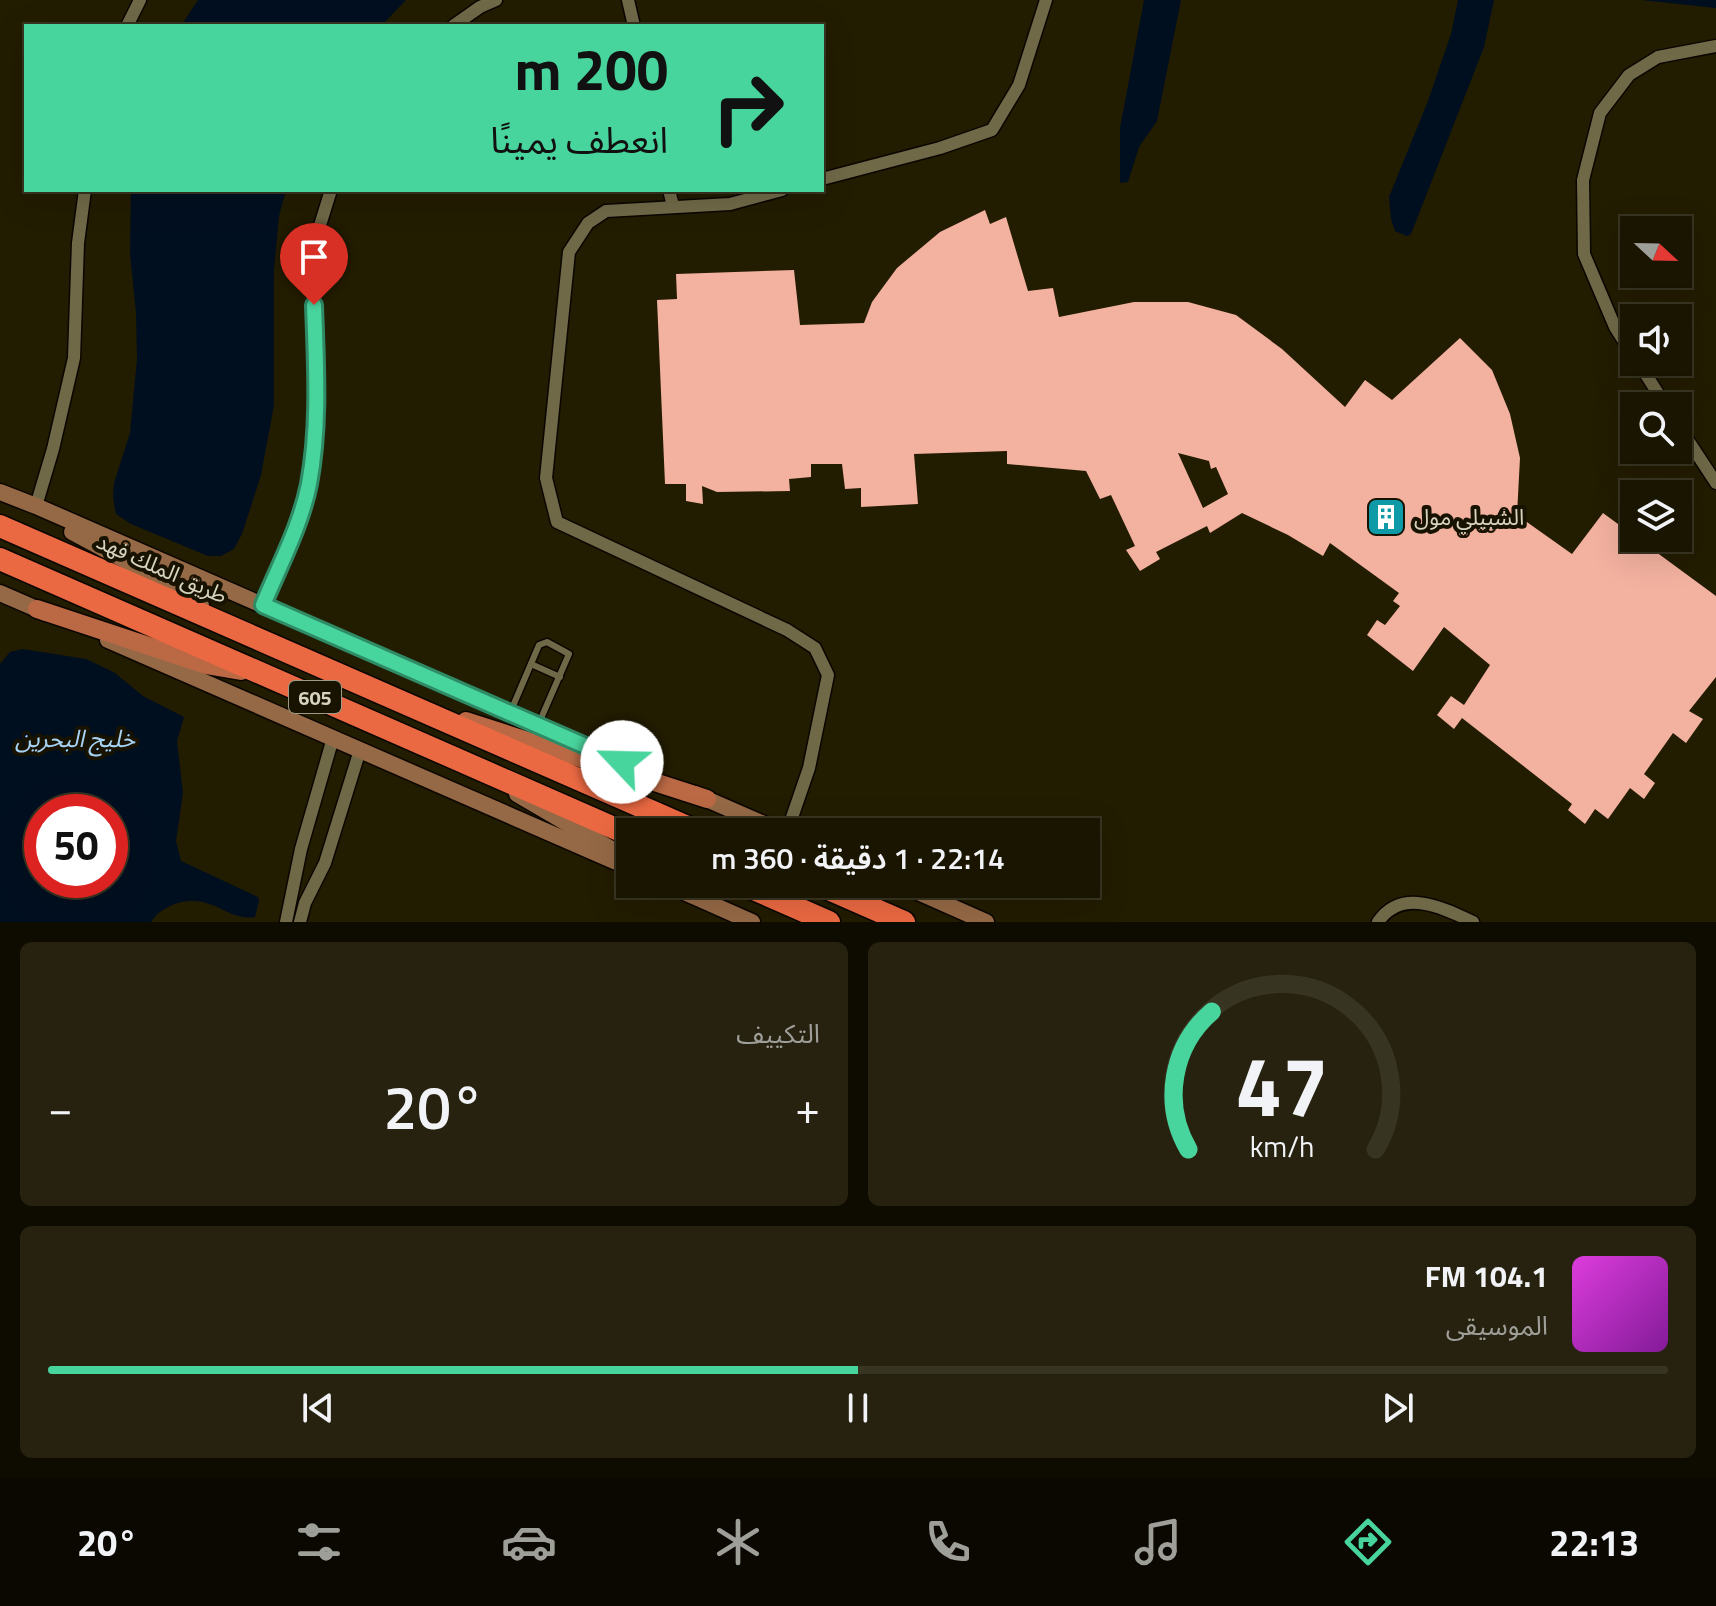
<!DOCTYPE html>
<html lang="ar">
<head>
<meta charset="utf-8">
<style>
  :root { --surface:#1a1500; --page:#27220f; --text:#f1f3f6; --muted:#9f9f99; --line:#383422; --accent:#48d49d }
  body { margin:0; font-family:"Titillium Web","Noto Sans Arabic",sans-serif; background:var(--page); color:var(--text); direction:rtl; height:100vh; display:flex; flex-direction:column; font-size:30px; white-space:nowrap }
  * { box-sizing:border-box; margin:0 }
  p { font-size:26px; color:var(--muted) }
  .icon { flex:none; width:44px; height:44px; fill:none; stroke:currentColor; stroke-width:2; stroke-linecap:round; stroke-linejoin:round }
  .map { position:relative; height:922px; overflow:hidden; direction:ltr }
  .panel { display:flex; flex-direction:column; gap:20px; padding:20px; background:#0e0c00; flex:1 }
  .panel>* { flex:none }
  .top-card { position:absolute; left:24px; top:24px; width:800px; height:168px; border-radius:0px; box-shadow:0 8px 32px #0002,0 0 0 2px var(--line); direction:rtl; background:#48d49d; color:#111; overflow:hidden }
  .needle { width:52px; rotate:112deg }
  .controls { position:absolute; left:1620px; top:216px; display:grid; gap:16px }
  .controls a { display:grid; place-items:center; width:72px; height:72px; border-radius:0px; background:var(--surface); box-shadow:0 8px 32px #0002,0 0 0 2px var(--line); font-size:40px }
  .speed { position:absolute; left:24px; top:794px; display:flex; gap:16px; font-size:40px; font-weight:700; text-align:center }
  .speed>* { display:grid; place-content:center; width:104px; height:104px; border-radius:50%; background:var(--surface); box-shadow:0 8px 32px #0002,0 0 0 2px var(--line); line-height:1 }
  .speed .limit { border:12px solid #d22; background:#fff; color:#111 }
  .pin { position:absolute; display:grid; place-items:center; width:68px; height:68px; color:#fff; margin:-82px -34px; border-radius:50% 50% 50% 0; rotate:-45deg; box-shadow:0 0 8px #0007 }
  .pin .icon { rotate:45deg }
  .me { position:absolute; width:88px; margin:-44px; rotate:294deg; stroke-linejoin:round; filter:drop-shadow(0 0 6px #0008) }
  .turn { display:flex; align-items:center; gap:28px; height:168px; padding:0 24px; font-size:36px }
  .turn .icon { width:104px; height:104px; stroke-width:2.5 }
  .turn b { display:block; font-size:56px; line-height:68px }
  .big { font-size:60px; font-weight:600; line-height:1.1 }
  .panel .widget { flex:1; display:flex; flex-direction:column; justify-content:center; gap:12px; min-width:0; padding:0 28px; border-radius:12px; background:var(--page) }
  .panel .dial { align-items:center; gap:0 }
  .dial svg { height:208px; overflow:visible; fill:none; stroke:var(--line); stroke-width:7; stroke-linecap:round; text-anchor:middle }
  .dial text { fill:var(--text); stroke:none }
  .song { display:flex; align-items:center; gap:24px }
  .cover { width:96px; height:96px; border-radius:12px; background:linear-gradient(135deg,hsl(300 70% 55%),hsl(290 70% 35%)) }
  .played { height:8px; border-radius:4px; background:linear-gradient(90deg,var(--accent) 50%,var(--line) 50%) }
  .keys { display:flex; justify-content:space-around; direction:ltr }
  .heat { display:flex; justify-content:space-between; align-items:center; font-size:44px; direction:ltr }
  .panel .tiles { flex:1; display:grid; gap:20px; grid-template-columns:1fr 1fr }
  .widget:last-child { grid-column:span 2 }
  .trip { position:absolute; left:616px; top:818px; width:484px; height:80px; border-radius:0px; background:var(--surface); box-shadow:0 8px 32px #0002,0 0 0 2px var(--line); font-weight:600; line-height:80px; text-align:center; direction:rtl }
  .tabs { display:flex; height:128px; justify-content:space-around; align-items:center; background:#0a0800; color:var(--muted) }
  .tabs .icon { width:56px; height:56px }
  .tabs .selected { color:var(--accent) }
  .tabs b { font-size:36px; color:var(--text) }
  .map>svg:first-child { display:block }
  .water { fill:#000f20; fill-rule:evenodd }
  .building { fill:#f3b1a0; fill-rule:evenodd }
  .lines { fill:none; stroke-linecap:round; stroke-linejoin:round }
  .lane-casing { stroke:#0c0600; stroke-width:9 }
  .street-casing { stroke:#0c0600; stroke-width:15 }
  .secondary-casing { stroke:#0c0600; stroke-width:19 }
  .primary-casing { stroke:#0c0600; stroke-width:21 }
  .highway-casing { stroke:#0c0600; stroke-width:25 }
  .lane { stroke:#706948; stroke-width:6 }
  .street { stroke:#706948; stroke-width:12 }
  .secondary { stroke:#956946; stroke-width:16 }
  .primary { stroke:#ba6944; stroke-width:18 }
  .highway { stroke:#eb6942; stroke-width:22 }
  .route-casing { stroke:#2f8a66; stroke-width:20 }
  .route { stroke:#48d49d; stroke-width:14 }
  .labels { text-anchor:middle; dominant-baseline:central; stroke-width:8; stroke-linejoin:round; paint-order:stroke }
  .shield { fill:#181300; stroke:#9d9987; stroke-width:2 }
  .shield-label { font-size:20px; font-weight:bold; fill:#d6d3c1 }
  .poi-label { font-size:22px; fill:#d6d3c1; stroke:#181300; text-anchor:start }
  .street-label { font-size:22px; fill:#d6d3c1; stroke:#181300 }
  .water-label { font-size:24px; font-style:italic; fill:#a7d3f5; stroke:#181300 }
</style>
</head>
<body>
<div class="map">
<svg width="1716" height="922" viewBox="0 0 1716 922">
  <rect width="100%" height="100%" fill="#221c00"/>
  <g class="water">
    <polygon points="198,0 406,0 381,26 181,26"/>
    <polygon points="1144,0 1181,0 1157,121 1139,147 1128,182 1120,183 1120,128"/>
    <polygon points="1458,0 1494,0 1484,47 1411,234 1407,236 1395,231 1391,219 1389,197 1428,101 1451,34"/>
    <polygon points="1641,0 1716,0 1716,8"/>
    <polygon points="131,190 286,190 279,216 274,270 274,405 261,475 242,534 234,549 221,556 208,556 131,524 116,514 113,497 114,483 130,433 137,359 136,313 130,254"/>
    <path d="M23,649L86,659L115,673L143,696L184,717L177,741L183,793L176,841L181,861L258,897L259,901L255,917C226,922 209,888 170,906C162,910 156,914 151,922H0V664L10,652ZM110,812V880H42V812Z"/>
  </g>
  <path class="building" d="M985,210L990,224L1006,217L1028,291L1053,288L1059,317L1134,302H1188L1236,315L1282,349L1345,407L1365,380L1392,400L1460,338L1492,370L1510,414L1520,458L1517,515L1572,554L1603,513L1716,596V677L1689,711L1703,719L1686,743L1673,733L1644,774L1655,783L1644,799L1630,788L1608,819L1595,809L1585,824L1568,810L1572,804L1462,718L1454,729L1437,715L1451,696L1464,705L1490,665L1444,627L1413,671L1367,635L1377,620L1385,625L1400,606L1393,601L1399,593L1330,543L1323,556L1288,535L1242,513L1210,533L1207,526L1156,552L1160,559L1140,571L1126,550L1135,546L1111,495L1100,499L1086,471L1007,464V451L914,454L918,504L861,507V488L845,489L842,464H811V477L789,479L790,491L717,492L702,486L703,504L686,501V484H665L657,300L677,299L676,274L794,270L800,325L864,323L872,302L897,268L940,232ZM1178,453L1209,461L1211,469L1216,467L1228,494L1203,508Z"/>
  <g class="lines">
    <g class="lane-casing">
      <g id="lane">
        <polyline points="531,664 560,677"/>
        <polyline points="510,713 539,645 547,642 569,654 539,723"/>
      </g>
    </g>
    <g class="street-casing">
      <g id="street">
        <polyline points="628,0 634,26"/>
        <polyline points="127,26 140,0"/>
        <polyline points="453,26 480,7 496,0"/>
        <polyline points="822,179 940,148 992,130 1019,85 1046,0"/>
        <polyline points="669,190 673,206"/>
        <polyline points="782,190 730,204 606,211 588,223 569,252 546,478 557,522 787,630 815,648 828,675 809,768 787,832"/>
        <polyline points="1634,357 1615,327 1584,254 1583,180 1600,113 1629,75 1658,57 1716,46"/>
        <polyline points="1638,362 1666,406"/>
        <polyline points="1678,425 1716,483"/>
        <polyline points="36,506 53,449 74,358 78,243 85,190"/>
        <polyline points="263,605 295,528 308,485 318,414 312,251 331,190"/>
        <polyline points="286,922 301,849 333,738"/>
        <polyline points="300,922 305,903 325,863 360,750"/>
        <path d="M1378,922C1402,887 1443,908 1473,922"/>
      </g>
    </g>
    <g class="secondary-casing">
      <g id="secondary">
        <polyline points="0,492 36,506 637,769"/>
        <polyline points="72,532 154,576 201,605"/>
        <polyline points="0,593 46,613"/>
        <polyline points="108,640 630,868"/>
        <polyline points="517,794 618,853"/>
        <polyline points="695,794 782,832"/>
        <polyline points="666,884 752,922"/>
        <polyline points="900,884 986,922"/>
      </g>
    </g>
    <g class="primary-casing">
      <g id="primary">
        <polyline points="37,609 206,665 241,671"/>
        <polyline points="466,721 707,799"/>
      </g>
    </g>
    <g class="highway-casing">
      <g id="highway">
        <polyline points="0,526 699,832"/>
        <polyline points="0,559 630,835"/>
        <polyline points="742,884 829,922"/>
        <polyline points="817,884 904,922"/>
      </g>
    </g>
    <use href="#lane" class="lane"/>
    <use href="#street" class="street"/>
    <use href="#secondary" class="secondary"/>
    <use href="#primary" class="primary"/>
    <use href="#highway" class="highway"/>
  </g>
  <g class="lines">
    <g class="route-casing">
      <path id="route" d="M314,305C316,365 320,424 309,484C301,525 279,566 263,605L622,762"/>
    </g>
    <use href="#route" class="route"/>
  </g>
  <defs>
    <g id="building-square" transform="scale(2)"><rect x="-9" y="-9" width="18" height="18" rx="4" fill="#0f9aa8" stroke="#181300"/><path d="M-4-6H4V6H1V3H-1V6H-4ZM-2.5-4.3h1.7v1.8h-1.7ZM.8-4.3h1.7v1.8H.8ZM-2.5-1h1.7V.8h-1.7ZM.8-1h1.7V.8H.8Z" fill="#fff"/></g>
  </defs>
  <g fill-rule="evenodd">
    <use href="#building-square" x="1386" y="517"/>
  </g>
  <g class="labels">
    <rect class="shield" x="289" y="681" width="52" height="32" rx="6"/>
    <g class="shield-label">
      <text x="315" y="697">605</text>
    </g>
    <g class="poi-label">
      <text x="1414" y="517">الشبيلي مول</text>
    </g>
    <g class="street-label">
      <text transform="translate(162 568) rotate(24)">طريق الملك فهد</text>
    </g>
    <g class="water-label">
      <text x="75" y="738">خليج البحرين</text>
    </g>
  </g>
</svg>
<div class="controls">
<a><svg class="needle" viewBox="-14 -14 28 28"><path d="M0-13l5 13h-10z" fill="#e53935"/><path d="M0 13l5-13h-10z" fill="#9f9f99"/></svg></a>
<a><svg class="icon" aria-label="sound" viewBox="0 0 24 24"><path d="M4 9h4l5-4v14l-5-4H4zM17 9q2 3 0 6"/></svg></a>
<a><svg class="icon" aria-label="search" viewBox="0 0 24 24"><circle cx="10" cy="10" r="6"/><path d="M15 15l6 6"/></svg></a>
<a><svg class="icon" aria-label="layers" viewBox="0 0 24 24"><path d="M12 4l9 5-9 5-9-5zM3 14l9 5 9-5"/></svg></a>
</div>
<div class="speed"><div class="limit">50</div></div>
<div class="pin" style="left:314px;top:305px;background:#d93025"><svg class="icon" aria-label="arrive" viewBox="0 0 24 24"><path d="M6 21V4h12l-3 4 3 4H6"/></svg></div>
<svg class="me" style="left:622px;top:762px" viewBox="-20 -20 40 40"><circle r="19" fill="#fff"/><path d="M0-13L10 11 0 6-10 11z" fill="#48d49d"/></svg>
<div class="trip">22:14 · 1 دقيقة · 360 m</div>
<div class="top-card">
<div class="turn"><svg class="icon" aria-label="right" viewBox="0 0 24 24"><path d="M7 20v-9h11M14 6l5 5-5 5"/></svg><div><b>200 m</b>انعطف يمينًا</div></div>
</div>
</div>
<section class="panel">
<div class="tiles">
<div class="widget dial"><svg viewBox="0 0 100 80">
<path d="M14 69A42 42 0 1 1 86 69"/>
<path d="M14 69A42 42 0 0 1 23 16" stroke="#48d49d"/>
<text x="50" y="56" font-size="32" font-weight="700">47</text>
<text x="50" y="72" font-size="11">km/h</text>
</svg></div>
<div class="widget"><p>التكييف</p>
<div class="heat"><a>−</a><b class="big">20°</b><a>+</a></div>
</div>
<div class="widget">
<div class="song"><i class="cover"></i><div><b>104.1 FM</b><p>الموسيقى</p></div></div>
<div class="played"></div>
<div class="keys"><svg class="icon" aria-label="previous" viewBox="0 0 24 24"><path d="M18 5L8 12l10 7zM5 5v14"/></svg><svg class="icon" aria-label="pause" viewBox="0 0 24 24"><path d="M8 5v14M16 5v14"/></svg><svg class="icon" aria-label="next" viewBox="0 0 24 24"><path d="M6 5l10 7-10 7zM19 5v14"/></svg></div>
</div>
</div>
</section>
<nav class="tabs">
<b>22:13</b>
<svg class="icon selected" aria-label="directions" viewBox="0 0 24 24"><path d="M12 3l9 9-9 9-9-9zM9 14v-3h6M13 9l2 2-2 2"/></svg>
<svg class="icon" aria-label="music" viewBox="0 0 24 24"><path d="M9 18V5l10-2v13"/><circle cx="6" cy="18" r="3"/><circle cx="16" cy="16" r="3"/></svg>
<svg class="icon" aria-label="phone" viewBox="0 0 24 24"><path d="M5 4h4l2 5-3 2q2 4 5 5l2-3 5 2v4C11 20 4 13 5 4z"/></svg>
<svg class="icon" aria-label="climate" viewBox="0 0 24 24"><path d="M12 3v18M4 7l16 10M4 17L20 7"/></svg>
<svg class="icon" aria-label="car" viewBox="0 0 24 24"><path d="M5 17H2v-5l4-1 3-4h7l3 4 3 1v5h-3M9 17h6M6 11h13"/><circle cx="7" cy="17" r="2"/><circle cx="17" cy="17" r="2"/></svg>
<svg class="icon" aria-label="filters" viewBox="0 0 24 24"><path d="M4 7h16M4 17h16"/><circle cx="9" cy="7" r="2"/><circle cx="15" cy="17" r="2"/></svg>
<b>20°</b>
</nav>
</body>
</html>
